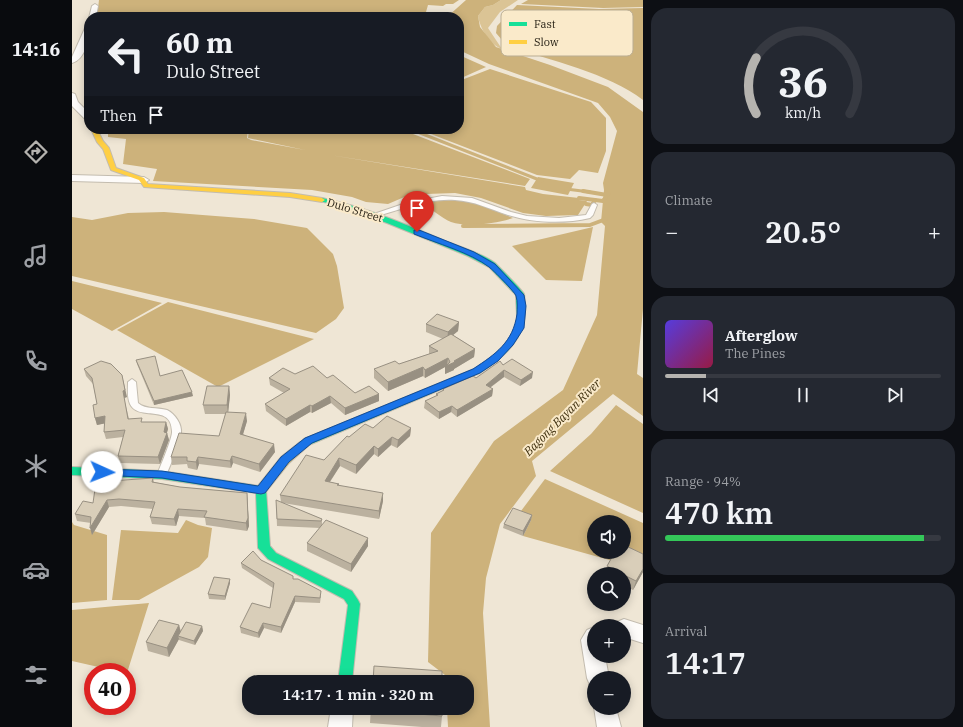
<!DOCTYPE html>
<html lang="en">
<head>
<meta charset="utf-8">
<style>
  :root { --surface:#171b24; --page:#242831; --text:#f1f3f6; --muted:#9ea1a6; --line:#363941; --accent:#b5b3af }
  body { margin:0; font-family:"IBM Plex Serif",serif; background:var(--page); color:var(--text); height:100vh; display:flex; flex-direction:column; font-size:15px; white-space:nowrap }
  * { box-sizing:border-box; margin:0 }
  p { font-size:13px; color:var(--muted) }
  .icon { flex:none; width:22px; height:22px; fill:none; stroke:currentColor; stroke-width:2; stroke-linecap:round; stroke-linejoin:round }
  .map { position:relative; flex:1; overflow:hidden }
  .drawer { display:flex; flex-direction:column; gap:8px; padding:8px; background:#0d0f14; width:320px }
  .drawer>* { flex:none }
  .hud { position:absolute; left:12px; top:12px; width:380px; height:122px; border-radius:16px; box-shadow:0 2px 10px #0003; background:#171b24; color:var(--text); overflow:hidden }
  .controls { position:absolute; left:515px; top:515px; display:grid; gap:8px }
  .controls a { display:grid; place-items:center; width:44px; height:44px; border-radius:50%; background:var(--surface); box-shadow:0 2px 10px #0003; font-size:20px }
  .speed { position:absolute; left:12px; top:663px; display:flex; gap:8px; font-size:20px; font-weight:700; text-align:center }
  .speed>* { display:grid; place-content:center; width:52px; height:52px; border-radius:50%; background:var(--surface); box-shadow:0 2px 10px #0003; line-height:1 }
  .speed .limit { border:6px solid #d22; background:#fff; color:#111 }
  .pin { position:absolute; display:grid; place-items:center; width:34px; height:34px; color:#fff; margin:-41px -17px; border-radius:50% 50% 50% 0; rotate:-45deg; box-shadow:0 0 4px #0007 }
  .pin .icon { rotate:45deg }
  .me { position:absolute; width:44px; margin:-22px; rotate:92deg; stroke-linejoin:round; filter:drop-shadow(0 0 3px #0008) }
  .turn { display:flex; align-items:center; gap:14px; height:84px; padding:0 16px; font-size:18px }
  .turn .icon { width:52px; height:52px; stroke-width:2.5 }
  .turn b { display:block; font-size:28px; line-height:34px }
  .then { display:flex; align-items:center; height:38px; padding:0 16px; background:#0003; gap:8px; font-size:15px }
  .big { font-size:30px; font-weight:600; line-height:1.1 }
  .drawer .widget { flex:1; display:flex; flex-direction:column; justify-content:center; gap:6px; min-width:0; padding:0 14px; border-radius:16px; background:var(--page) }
  .drawer .dial { align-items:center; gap:0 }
  .dial svg { height:104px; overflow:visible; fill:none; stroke:var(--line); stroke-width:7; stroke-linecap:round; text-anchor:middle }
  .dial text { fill:var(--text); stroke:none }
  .song { display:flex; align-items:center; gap:12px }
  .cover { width:48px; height:48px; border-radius:6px; background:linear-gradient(135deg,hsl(250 70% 55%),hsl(340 70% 35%)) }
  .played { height:4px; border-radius:2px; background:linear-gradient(90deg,var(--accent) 15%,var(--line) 15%) }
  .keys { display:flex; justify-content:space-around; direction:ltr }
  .heat { display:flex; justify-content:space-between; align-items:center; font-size:22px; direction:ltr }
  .charge { height:6px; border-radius:3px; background:linear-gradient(90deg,#34c759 94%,var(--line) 0) }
  .trip { position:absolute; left:170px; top:675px; width:232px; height:40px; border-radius:16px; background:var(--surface); box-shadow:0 2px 10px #0003; font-weight:600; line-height:40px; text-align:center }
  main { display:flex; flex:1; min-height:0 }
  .dock { display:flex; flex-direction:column; width:72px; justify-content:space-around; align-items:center; background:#090b0e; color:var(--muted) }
  .dock .icon { width:28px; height:28px }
  .dock .on { color:var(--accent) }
  .dock b { font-size:18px; color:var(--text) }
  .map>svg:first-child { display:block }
  .forest { fill:#dbc495 }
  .water { fill:#cdb27b }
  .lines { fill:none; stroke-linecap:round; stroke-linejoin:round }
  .stream-far1 { stroke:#cdb27b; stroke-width:3 }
  .stream { stroke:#cdb27b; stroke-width:4 }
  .lane-casing { stroke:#c3bcaf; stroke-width:2 }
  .street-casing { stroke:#c3bcaf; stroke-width:2 }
  .fast-casing { stroke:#c3bcaf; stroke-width:2 }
  .slow-casing { stroke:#c3bcaf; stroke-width:2 }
  .lane { fill:#fdfbf9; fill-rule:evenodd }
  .street { fill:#fdfbf9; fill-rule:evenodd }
  .fast { fill:#16e098; fill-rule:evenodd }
  .slow { fill:#ffcf43; fill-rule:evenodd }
  .wall { fill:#bbb19f }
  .shaded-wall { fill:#989082 }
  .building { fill:#d9ceb9; stroke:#989082 }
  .route { fill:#1a73e8; stroke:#114b97 }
  .labels { text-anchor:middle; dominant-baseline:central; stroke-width:4; stroke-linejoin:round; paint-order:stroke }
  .street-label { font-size:11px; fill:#262014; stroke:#faeaca }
  .water-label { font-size:12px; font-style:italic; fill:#3f300f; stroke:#faeaca }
  .key { fill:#faeaca; stroke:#baad93; stroke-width:1 }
  .key-label { font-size:11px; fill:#262014 }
</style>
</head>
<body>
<main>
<nav class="dock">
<b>14:16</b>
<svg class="icon on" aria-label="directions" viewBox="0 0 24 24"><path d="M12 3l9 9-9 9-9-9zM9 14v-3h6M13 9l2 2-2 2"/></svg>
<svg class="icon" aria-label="music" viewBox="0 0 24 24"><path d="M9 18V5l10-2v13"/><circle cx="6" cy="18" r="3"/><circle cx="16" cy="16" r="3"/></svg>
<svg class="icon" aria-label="phone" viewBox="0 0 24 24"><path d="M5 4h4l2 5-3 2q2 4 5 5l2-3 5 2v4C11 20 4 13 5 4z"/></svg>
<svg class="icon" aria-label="climate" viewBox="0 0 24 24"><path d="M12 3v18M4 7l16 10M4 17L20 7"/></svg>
<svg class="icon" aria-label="car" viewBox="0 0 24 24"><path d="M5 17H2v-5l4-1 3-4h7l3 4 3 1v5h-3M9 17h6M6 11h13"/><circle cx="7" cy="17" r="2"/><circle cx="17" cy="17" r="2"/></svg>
<svg class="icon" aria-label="filters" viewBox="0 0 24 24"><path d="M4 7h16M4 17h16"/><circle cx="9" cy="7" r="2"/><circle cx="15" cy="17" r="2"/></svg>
</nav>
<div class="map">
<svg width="571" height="727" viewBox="0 0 571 727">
  <rect width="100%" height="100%" fill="#efe6d5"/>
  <path class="forest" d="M429,0H446L428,12L416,28L430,49C417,44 408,28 406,16L413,7L421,5Z"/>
  <g class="water">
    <polygon points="27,0 387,0 381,4 374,4 371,6 356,5 354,12 213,17 25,17"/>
    <polygon points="394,0 429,0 421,5 413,7 406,16 408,27 424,47 478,65 536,87 571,112 571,309 565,374 571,378 571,416 541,394 460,461 464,476 428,524 414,578 411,613 418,727 376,727 375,708 395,708 395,682 374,682 373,675 356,662 359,533 422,441 491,390 525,315 533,226 529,222 532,190 531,183 545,131 538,117 526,103 417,64 387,50 387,17 375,17"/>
    <polygon points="456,0 571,0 571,7 531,8 449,4"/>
    <path d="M445,5L527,9L571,8V100C536,73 477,60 435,46L424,33L425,26Z"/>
    <polygon points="353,12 375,13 370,17 233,17"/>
    <polygon points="387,55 414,67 387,79"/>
    <polygon points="418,69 519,102 534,118 534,151 526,173 507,170 498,179 465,175 346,129 387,129 387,81"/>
    <polygon points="36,129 176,129 175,138 179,140 233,150 176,138 177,129 328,129 458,179 453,186 258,155 453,187 454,190 471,194 507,198 507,200 515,201 506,215 474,216 451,213 409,198 383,193 354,194 341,196 337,195 316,204 294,202 280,197 240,190 81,181 85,169 51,164 54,139 36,137"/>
    <polygon points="466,177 502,183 496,195 459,188"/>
    <path d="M389,200L407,204L441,218C425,223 396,228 379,222C369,218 359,208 350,203L359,201Z"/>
    <polygon points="92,212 182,219 235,228 261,254 265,266 272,308 264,319 244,333 0,276 0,217 20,220 56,213"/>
    <polygon points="521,227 510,281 474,280 440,246"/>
    <polygon points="0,281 90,303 40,331 0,309"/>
    <polygon points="96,302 242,339 146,387 45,330"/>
    <polygon points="544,405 571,424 571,513 478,471 519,434"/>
    <polygon points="473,479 571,523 571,562 552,552 552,522 522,522 522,552 546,552 541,561 451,536 459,520 446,515"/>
    <polygon points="114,520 126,525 140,528 136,557 127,567 67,600 40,600 49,530 106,533"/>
    <polygon points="0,522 2,525 35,535 35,600 0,603"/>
    <polygon points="77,603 55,673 55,672 39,672 31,668 0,661 0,610"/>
  </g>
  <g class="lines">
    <g class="stream-far1">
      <polyline points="338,129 470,181"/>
      <polyline points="494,189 518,192"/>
    </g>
    <g class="stream">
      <polyline points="511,191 535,195 537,193"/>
      <polyline points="507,198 531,201 534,197"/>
      <polyline points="514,204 520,205 523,200"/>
      <polyline points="391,226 518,225 534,219"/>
    </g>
    <g class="lane-casing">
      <g id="lane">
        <path d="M370,196L400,198L439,212L455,216L487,218L514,215L520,204L522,203L525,205L521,215L518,218C492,224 462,223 436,215C418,209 402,201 383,200C354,198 329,210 302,217L299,215L334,203Z"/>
        <path d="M60,379L64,382L66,403C74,410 85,407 95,410C103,414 110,424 109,433C108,441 97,470 93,477H87L85,475C88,467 101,437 100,431C99,403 67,422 58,404C55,397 56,389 56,382Z"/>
      </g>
    </g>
    <g class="street-casing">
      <g id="street">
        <polygon points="23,4 26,6 24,17 17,18 20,6"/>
        <path d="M14,26H17C17,38 14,59 0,63V57Z"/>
        <polygon points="0,93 3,94 6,102 17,113 17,121 14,120 0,106"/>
        <polygon points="0,175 72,177 77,180 72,183 0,181"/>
        <polygon points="552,619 571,625 571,643 552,637 552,626 543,626 545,622"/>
        <polygon points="522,627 522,656 533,656 537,678 522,678 522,686 518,685 515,678 509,640 515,630"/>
        <polygon points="522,707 544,708 549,727 525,727"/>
        <polygon points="259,708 281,708 280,727 256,727"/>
      </g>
    </g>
    <g class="fast-casing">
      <g id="fast">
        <path d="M250,198C293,207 333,224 373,241C389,247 409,253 423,263C427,267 450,290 452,294C453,298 452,303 453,306C455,338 432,357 408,373L232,447L228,446L227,444L232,439L402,369C421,357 442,342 445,318C445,310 444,303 444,295L417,267L396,256L315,223L271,207L248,201L247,200Z"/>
        <polygon points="0,467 90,471 193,487 194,490 198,546 204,553 280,591 286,600 288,604 280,682 266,682 276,605 272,599 196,559 186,548 184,493 90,479 0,475"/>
      </g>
    </g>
    <g class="slow-casing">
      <g id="slow">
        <polygon points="19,129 25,129 31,141 37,148 44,168 72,178 76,184 218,193 250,198 253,200 250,202 218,197 72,187 67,180 39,170 31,149 25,142"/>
        <polygon points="232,441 236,442 237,444 236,446 217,463 193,493 189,494 185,493 184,490 185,487 209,457 228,442"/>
      </g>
    </g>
    <use href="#lane" class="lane"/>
    <use href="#street" class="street"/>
    <use href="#fast" class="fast"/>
    <use href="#slow" class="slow"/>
  </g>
  <g class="wall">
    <polygon points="387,322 386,331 381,335 403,349 402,357 382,369 382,370 373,374 373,367 353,378 351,376 316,391 302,378 302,369 327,364 357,354 357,346 371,339 354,332 354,324"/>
    <polygon points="64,360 88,376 121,396 82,405 65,364"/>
    <polygon points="431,365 460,378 448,386 432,377 418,388 421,389 420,396 385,417 379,412 367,419 352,408 353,401 364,396 364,394 370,391 371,389 404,378"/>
    <polygon points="12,369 55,397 52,398 57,419 70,422 94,422 96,429 95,433 97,440 88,464 48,463 46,456 51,437 34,439 32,432 33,423 25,425 23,418 25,404 21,384 14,376"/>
    <polygon points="223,374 255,378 283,393 307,394 307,401 273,415 259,403 240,413 238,412 214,426 194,411 193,404 212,393 198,385 197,378"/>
    <polygon points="157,386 158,395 156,412 175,421 171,434 203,452 188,472 161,463 159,468 127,464 125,470 116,468 115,464 100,465 99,457 147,436 154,414 133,414 131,405"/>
    <polygon points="301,428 339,428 338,436 325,448 319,445 306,457 302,454 284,474 268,466 258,482 267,484 267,485 311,501 307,519 211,503 250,519 250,525 296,546 279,572 235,551 235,543 248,528 205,526 204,500 209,502 208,495 252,460 277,437"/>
    <polygon points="81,478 82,482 108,487 175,493 177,526 175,531 134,525 133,518 107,516 104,526 80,524 78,517 81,509 49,506 37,507 20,535 19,523 5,521 3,514 21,503"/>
    <polygon points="460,515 459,520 451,536 431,528 432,524"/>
    <polygon points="571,554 571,572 561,590 552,585 552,574 532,574 535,566"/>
    <polygon points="189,560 221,579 249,596 248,603 223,602 209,633 192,628 187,638 169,633 168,627 198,608 201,588 170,568 169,563"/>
    <polygon points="158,579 158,583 153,600 137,599 136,594"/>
    <polygon points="107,625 109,631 130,626 131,631 123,645 107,640 107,639 97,657 76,651 74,642"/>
    <polygon points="299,708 370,716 369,727 350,727 298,723"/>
  </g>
  <g class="shaded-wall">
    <polygon points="387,322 386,331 375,340 376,332"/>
    <polygon points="403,349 402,357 382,369 382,370 373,374 373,367 353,378 353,370 376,358 375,365"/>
    <polygon points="351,367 351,376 316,391 316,382"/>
    <polygon points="432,370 432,377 413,391 414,385"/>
    <polygon points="461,372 460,378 448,386 449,380"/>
    <polygon points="50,375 55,397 52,398 51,391"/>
    <polygon points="157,386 158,395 156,414 155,405"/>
    <polygon points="421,389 420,396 385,417 385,410"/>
    <polygon points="120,392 121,396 82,405 82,401"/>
    <polygon points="307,394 307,401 273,415 273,408"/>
    <polygon points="258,396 259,403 240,413 240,406"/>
    <polygon points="238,405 238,412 214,426 214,419"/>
    <polygon points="380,406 379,412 367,419 367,412"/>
    <polygon points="174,413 175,421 169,441 168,434"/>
    <polygon points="33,416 35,423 25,425 23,418"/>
    <polygon points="94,422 96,429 93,438 95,433 97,440 88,464 86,457"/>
    <polygon points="339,428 338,436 325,448 326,440"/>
    <polygon points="320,437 319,445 306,457 306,449"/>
    <polygon points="202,444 203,452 188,472 187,464"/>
    <polygon points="302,446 302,454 284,474 284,465"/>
    <polygon points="160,456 161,463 159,468 158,461"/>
    <polygon points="126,457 127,464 125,470 124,462"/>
    <polygon points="267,458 268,466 253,489 253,481"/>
    <polygon points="175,493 177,526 175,531 174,523"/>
    <polygon points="311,493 311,501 307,519 307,511"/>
    <polygon points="35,500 37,507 20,535 18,528"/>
    <polygon points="106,509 107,516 104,526 102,519"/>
    <polygon points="460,515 459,520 451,536 451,531"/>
    <polygon points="296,538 296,546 279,572 279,564"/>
    <polygon points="571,569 571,572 561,590 564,581"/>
    <polygon points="158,579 158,583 153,600 153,596"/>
    <polygon points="223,596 223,602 209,633 209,627"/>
    <polygon points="191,623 192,628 187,638 186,633"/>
    <polygon points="107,625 109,634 106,636 107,639 97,657 95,648"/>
    <polygon points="130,626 131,631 123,645 122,641"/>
  </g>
  <g class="building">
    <polygon points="365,314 387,322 376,332 354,324"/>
    <polygon points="379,334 403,349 382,361 383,362 374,366 378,362 376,358 353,370 351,367 316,382 302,369 323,361 327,364 366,351 357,346"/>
    <polygon points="83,356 88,376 110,370 120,392 82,401 64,360"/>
    <polygon points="440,359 461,372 449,380 432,370 414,385 421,389 385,410 380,406 367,412 353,401 366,395 364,394 372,390 371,389 401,376 404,378 428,361 431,365"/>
    <polygon points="29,361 39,364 50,375 53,390 51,391 56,419 70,418 69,422 94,422 92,432 95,433 86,457 46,456 53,430 32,432 33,416 23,418 21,405 25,404 20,378 12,369"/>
    <polygon points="241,366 255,378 261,375 283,393 297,386 307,394 273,408 258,396 240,406 238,405 214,419 193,404 218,389 197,378 211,368 223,374"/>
    <polygon points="135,386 157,386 155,405 131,405"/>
    <polygon points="154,412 174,413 168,434 202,444 187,464 160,456 158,461 126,457 124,462 115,461 115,457 99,457 107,433 147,436"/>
    <polygon points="315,416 339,428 326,440 320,437 306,449 302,446 284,465 267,458 253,481 267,484 265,485 311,493 307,511 208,495 234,455 252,460 275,436 277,437 293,424 301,428"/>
    <polygon points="81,478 80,482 108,487 175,493 176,518 174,523 132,517 135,511 106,509 102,519 78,517 83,502 47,499 35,500 18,528 19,517 3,514 11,501 21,503 24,482"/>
    <polygon points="204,500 250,519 249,521 205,519"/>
    <polygon points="441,508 460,515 451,531 432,524"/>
    <polygon points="254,520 296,538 279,564 235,543"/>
    <polygon points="552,545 571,554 571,569 564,581 552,575 552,574 550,574 535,566 543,552 552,552"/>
    <polygon points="181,551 189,560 221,576 221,579 226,579 249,591 248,598 223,596 209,627 191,623 186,633 168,627 180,603 198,608 202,583 169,563"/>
    <polygon points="142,577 158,579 153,596 136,594"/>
    <polygon points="87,620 107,625 95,648 74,642"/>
    <polygon points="114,622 130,626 122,641 106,636"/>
    <polygon points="302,666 370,671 370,682 301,682"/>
    <polygon points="299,708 370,708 370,716 299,710"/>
  </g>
  <path class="route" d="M342,230H347L402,252L423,264L452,295L454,306L452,328L441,345L426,361L408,373L240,443L217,462L193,493L189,494L90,478L26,475L25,472L26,470L30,469L90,471L186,486L209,457L233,438L401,369C424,354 441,342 445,314C445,308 446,302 444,296C443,292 421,270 417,267C399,253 364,243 342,234Z"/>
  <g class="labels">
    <g class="street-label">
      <text transform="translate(283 210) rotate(17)">Dulo Street</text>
    </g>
    <g class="water-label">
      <text transform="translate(490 417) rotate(-45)">Bagong Bayan River</text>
    </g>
  </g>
  <rect x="429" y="10" width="132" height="46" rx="6" class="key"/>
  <rect x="437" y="22" width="18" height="4" fill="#16e098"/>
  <rect x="437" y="40" width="18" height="4" fill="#ffcf43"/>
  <g class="key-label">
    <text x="462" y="28">Fast</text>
    <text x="462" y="46">Slow</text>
  </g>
</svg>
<div class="controls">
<a><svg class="icon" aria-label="sound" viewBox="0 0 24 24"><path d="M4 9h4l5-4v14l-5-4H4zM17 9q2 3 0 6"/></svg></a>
<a><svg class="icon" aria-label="search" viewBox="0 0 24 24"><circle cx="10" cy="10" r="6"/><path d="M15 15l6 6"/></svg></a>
<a>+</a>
<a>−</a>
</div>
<div class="speed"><div class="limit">40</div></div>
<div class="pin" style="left:345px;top:232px;background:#d93025"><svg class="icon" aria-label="arrive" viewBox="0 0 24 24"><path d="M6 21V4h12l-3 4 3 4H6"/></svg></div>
<svg class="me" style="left:30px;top:472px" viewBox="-20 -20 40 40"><circle r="19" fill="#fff"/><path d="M0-13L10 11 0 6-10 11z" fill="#1a73e8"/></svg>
<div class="trip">14:17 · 1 min · 320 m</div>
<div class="hud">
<div class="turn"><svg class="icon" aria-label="left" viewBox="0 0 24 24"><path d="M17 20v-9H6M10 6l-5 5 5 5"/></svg><div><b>60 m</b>Dulo Street</div></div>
<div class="then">Then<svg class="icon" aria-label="arrive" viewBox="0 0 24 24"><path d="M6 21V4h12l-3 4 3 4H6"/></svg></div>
</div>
</div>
<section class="drawer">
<div class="widget dial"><svg viewBox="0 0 100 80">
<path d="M14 69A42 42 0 1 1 86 69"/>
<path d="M14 69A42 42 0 0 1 14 26" stroke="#b5b3af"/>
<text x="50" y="56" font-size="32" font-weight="700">36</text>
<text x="50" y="72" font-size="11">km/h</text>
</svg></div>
<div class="widget"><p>Climate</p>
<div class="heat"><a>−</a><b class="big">20.5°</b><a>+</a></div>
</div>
<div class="widget">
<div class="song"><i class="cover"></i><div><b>Afterglow</b><p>The Pines</p></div></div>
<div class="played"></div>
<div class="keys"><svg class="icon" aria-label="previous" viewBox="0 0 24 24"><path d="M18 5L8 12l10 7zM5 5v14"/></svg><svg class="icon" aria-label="pause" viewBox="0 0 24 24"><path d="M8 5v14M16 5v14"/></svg><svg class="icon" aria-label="next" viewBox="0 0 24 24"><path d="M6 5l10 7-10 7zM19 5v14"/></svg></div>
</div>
<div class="widget"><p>Range · 94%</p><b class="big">470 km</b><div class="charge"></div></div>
<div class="widget"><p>Arrival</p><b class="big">14:17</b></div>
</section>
</main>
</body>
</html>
